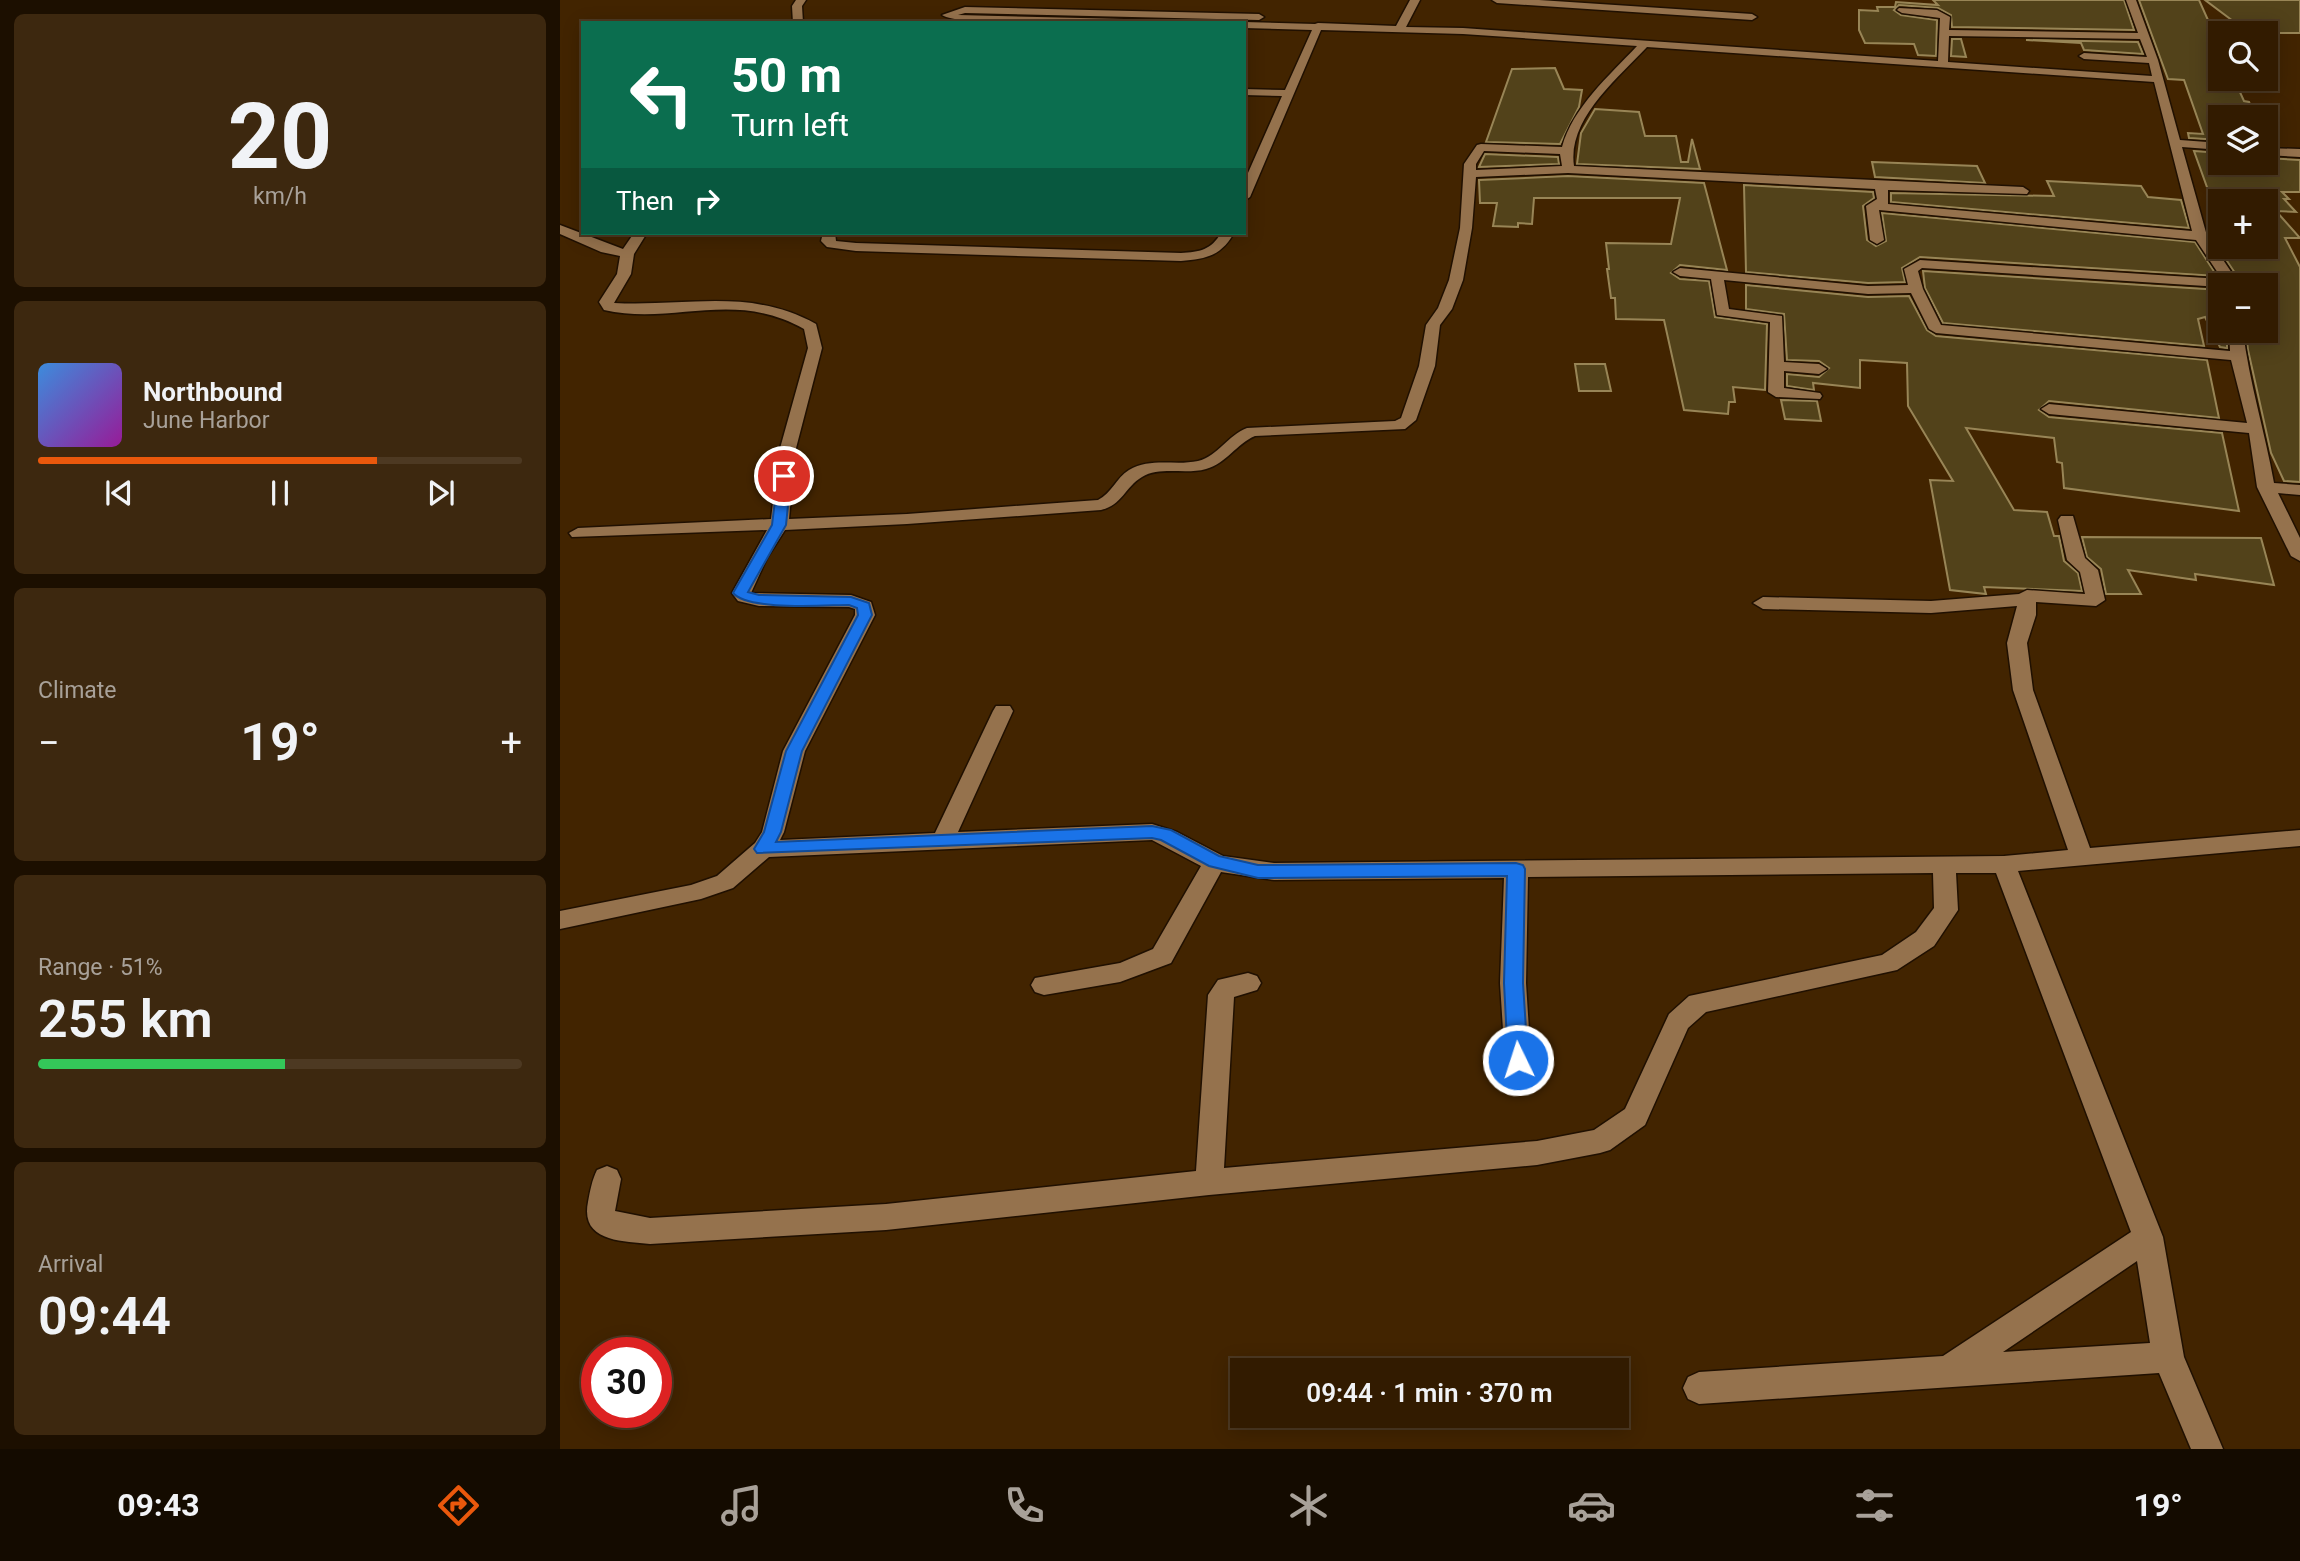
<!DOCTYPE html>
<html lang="en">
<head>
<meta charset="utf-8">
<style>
  :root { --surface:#321b00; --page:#3d280f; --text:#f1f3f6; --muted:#a8a199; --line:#4d3922; --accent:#ea580c }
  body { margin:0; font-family:Roboto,sans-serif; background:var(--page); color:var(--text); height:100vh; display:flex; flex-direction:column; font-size:26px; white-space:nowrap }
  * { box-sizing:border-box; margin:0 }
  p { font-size:23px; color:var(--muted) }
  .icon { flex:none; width:38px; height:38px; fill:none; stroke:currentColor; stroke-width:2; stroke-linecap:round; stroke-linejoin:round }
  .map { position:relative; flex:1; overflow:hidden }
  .panel { display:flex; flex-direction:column; gap:14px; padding:14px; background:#1c0f00; width:560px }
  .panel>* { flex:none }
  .banner { position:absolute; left:21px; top:21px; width:665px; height:214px; border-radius:0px; box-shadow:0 4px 18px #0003,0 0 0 2px var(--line); background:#0b6e4f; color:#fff; overflow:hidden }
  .tools { position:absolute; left:1648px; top:21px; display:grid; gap:14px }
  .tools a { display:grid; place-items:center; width:70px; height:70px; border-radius:0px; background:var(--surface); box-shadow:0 4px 18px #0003,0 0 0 2px var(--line); font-size:35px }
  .speed { position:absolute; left:21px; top:1337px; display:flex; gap:14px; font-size:35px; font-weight:700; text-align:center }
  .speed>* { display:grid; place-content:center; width:91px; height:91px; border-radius:50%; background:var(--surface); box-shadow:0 4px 18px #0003,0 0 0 2px var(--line); line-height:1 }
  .speed .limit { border:10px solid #d22; background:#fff; color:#111 }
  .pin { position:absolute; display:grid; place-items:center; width:60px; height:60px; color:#fff; margin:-30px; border:4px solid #fff; border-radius:50%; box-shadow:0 2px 7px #0007 }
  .me { position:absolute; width:77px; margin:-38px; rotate:356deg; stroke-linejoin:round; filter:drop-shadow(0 0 5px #0008) }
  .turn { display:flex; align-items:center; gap:24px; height:147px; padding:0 35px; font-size:32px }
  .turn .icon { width:91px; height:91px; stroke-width:2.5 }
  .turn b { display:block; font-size:49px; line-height:60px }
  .then { display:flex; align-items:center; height:66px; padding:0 35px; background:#0003; gap:14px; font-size:26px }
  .big { font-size:52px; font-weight:600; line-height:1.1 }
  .panel .widget { flex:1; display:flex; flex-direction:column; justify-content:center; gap:10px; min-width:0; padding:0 24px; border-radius:10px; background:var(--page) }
  .panel .dial { align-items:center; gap:0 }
  .dial b { font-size:91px; line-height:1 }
  .song { display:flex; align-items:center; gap:21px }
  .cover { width:84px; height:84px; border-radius:10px; background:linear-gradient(135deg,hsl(210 70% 55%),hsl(300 70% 35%)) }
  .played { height:7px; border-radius:4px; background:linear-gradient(90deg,var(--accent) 70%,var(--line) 70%) }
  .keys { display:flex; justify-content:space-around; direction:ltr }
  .heat { display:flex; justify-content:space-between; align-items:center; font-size:38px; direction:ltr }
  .charge { height:10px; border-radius:5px; background:linear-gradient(90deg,#34c759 51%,var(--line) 0) }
  .trip { position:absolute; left:670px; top:1358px; width:399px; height:70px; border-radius:0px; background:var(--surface); box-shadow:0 4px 18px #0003,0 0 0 2px var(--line); font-weight:600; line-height:70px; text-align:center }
  .menu { display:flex; height:112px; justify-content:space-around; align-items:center; background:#140b00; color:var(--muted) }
  .menu .icon { width:49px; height:49px }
  .menu .selected { color:var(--accent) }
  .menu b { font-size:32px; color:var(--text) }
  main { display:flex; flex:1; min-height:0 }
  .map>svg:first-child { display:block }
  .building { fill:#52421a; stroke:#988556; stroke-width:2 }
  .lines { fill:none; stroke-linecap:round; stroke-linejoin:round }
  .minor-casing { stroke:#201001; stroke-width:3 }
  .minor { fill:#95724d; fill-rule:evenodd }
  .route { fill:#1a73e8; stroke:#114b97; stroke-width:2 }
</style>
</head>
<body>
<main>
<section class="panel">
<div class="widget dial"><b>20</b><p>km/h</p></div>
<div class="widget">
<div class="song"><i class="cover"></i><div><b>Northbound</b><p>June Harbor</p></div></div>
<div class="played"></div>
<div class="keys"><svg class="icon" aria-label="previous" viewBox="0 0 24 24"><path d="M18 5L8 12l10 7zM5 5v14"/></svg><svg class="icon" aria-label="pause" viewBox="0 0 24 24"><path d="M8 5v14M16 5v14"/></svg><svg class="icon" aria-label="next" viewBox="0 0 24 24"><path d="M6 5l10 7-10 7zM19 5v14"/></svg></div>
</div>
<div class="widget"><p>Climate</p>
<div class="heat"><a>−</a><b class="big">19°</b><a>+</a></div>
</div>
<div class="widget"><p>Range · 51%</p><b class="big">255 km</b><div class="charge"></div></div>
<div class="widget"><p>Arrival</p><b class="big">09:44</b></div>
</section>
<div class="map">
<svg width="1740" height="1449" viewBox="0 0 1740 1449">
  <rect width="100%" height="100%" fill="#422400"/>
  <g class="building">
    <polygon points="1373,0 1564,0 1574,30 1392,27 1391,15 1378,8 1339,5 1334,10 1341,15 1377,20 1376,56 1358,55 1354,44 1305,43 1299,30 1299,10 1318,11 1317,7 1335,7 1336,2 1378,5"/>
    <polygon points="1579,0 1639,0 1661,49 1661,79 1674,79 1684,101 1689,102 1696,117 1661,117 1661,140 1629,138 1628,133 1643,134 1624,80 1608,79"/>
    <polygon points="1645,0 1740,0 1740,33 1689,33"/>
    <polygon points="1392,39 1401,39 1406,57 1391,56"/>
    <polygon points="1466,40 1578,42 1583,54 1524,50 1521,43"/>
    <polygon points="995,68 1004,89 1022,90 1019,107 1000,144 926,142 952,69"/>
    <polygon points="1035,109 1079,112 1085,136 1116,136 1121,162 1128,162 1132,139 1140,169 1017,164 1021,133"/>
    <polygon points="1634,151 1661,153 1661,163 1706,163 1706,158 1740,160 1740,192 1722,192 1729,199 1724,199 1736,212 1716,211 1740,238 1725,238 1740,267 1740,482 1724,481 1711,453 1688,350 1686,331 1706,331 1706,285 1683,285 1653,240 1661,237 1661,247 1706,247 1706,201 1661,201 1661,226"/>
    <polygon points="925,154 998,157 999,164 919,167"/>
    <polygon points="1312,162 1417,166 1425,183 1315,177"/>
    <polygon points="1008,176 1144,183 1167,270 1120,265 1111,273 1120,279 1149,281 1155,317 1207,324 1205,390 1173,387 1175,402 1169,402 1168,414 1124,410 1104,320 1056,319 1055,298 1051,298 1047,269 1049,269 1046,243 1111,244 1120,198 974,198 972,224 958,223 958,227 933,226 937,203 920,203 919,180"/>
    <polygon points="1487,181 1581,186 1588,197 1621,200 1629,228 1331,202 1331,193 1494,196"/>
    <polygon points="1184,185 1313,192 1314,198 1303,206 1307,240 1316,246 1326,241 1322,213 1635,242 1657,276 1360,257 1342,268 1345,282 1308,283 1186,272"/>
    <polygon points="1363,271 1661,290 1661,331 1667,331 1667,348 1660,347 1645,317 1638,319 1644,346 1383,323 1365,288"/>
    <polygon points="1186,285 1308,297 1349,296 1367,330 1376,336 1647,360 1659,418 1489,401 1479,410 1489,417 1662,433 1679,511 1504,488 1502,463 1497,462 1494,438 1406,428 1454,510 1487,512 1494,536 1499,536 1504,561 1518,573 1522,591 1424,587 1426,594 1390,590 1370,480 1393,481 1348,406 1347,363 1300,360 1300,388 1253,383 1254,390 1227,386 1227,374 1259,377 1269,368 1259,361 1227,360 1224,314 1186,309"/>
    <polygon points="1015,364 1045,364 1051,391 1019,391"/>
    <polygon points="1221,400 1257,401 1261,421 1225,419"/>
    <polygon points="1522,537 1701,538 1714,585 1635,574 1636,580 1568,570 1581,594 1546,594 1541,569 1527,557"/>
  </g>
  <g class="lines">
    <g class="minor-casing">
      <g id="minor">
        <polygon points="236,0 246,0 242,6 243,23 233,23 232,6"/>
        <path d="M850,0H860L846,27L903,28L1378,61L1380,18L1342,13L1337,10L1339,8L1377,10L1390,17L1389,30L1578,33L1566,0H1576L1598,60L1620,140L1661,143V150L1622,147L1647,236L1680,285H1661V287L1362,268L1358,271L1363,289L1381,325L1670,351L1669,331H1683C1689,382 1705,432 1714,483L1740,485V495L1718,493L1740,538V561L1731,556L1697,487L1689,433L1489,414L1481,409L1489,404L1687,423L1671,360L1376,333L1369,329L1351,293L1308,294L1164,280L1169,309L1222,316L1224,362L1259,364L1267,369L1259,374L1224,371V388L1260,393L1262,396L1260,399L1216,397L1208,392L1210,322L1157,315L1151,279L1120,276L1113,272L1120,268L1308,286L1348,285L1344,269L1360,260L1662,279L1636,240L1319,210L1324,240L1317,244L1310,240L1306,206L1317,199L1315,189L1008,173L916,177L912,228L903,280L892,309L880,325L875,366L856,420L845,429L695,436C676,444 667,463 646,469C626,475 600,466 582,477C565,487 562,505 541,510L347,524L225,530L207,558L191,593L291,595L311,602L315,615L245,751L224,832L220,840L375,833L433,711L436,706H450L453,711L398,832L592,824L617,832L663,856L714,863L1444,856L1508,850L1453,690L1447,643L1457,606L1371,613L1203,609L1193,603L1203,597L1371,601L1459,594L1467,590L1525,594L1520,572L1507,560L1498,520L1501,516H1513L1525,558L1538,570L1545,600L1536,606L1476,602V615L1467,643L1473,690L1530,848L1740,830V846L1458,871L1603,1237L1624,1357L1663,1449H1631L1599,1373L1139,1404L1128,1399L1123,1388L1128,1377L1139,1372L1383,1356L1571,1232L1436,873H1396L1398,910L1374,946L1337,970L1146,1012L1128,1028L1085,1125L1050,1150L1040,1153L977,1165L649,1195L326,1230L90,1244C62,1241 20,1242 28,1202C30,1191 32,1180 37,1170L47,1166L57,1170L61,1179L55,1211L90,1218L326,1204L636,1171L648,995L658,980L688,973L697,976L701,983L697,990L674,997L664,1168L977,1141L1034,1130L1065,1109L1109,1014L1129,996L1322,955L1356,932L1374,908L1373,873L968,877L966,983L971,1061L967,1069L958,1072L949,1069L945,1061L940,983L944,878L714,880L661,872L611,963L560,982L484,995L475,992L471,985L475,978L560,963L593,949L641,866L592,840L209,857L173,888L141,899L0,929V911L131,885L157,876L195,843L202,832L223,751L295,615V609L289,607L199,606L178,601L172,593L207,530L12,537L9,533L18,528L211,519L219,452L248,348L244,329C173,289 113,326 44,310L39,302L57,274L60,256L41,252L0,234V225L63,249L74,233H87L74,254L71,274L54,303C125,307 190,287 256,324L262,348L235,452L229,519L347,514L538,500C552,493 556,478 569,470C591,457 615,466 638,461C658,456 668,435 687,428L835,421L841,418L859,366L866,325L878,308L889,280L900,228L904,164L917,145L921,144L1002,147C1013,107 1049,76 1077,46L903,34L761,30L690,197L684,201V182L722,96L684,95V89L725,90L752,30L684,28V23H681L684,22L755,24L758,23L836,26ZM1389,36L1580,39L1587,57L1524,53L1519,56L1524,59L1589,63L1592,76L1388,62ZM1087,47L1594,82L1632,231L1328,204V190L1467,194L1469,191L1463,187L1014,166C1007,119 1058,78 1087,47ZM924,151L1000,154L1002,166L916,170V164ZM1577,1261L1590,1343L1443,1352Z"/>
        <polygon points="932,0 979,0 1192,14 1197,17 1192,20 937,3"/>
        <path d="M405,7L699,14L704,17L699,20L405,13L398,15L607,20L612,23C574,23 404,29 382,15Z"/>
        <polygon points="1706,148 1740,149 1740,157 1706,155"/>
        <path d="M263,233H275L276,241L296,243L621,253C640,252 651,250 661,233H674C661,256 646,259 621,261L296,251L267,247L261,241Z"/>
      </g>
    </g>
    <use href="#minor" class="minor"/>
  </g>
  <path class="route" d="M224,472L231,476L226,525L188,592L199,595L291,597L309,603L312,615L242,751L221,832L216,842L592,826L611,830L659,856L698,865L956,863L963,865L965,869L963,983L968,1060L965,1066L958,1069L951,1066L948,1060L944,983L947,876L698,878L649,866L601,840L592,838L197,853L194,849L204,832L226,751L298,615L297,608L289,605C265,605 188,611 173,593L212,525L218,476Z"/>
</svg>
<div class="tools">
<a><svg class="icon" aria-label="search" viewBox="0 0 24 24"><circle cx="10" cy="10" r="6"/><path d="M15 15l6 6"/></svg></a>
<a><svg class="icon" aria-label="layers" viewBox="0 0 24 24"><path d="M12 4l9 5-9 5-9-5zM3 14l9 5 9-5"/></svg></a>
<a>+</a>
<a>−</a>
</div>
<div class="speed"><div class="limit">30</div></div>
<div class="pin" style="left:224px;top:476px;background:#d93025"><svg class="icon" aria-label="arrive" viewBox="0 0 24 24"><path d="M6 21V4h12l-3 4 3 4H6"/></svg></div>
<svg class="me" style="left:958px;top:1060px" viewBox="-20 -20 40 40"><circle r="17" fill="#1a73e8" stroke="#fff" stroke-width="3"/><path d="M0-11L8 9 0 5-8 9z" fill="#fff"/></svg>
<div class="trip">09:44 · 1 min · 370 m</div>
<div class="banner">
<div class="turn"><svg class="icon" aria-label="left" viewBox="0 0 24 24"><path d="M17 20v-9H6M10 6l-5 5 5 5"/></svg><div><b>50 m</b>Turn left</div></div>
<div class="then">Then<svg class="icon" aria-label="right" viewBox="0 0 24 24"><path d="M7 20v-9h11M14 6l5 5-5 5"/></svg></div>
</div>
</div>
</main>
<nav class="menu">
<b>09:43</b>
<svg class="icon selected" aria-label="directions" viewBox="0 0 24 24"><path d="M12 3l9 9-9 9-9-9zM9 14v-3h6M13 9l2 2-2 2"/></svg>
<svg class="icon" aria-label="music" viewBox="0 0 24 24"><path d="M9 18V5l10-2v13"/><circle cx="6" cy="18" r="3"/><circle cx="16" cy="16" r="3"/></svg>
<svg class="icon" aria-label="phone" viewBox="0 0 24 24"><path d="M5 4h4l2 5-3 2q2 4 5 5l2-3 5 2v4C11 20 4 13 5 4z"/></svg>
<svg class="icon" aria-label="climate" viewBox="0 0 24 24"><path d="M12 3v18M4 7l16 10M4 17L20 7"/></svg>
<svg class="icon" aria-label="car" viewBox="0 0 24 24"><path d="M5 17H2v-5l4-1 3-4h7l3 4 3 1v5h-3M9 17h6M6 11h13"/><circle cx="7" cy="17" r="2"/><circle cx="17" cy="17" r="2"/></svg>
<svg class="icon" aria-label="filters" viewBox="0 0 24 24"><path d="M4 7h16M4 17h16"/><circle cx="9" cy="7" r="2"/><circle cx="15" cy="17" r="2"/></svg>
<b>19°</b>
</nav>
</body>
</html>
